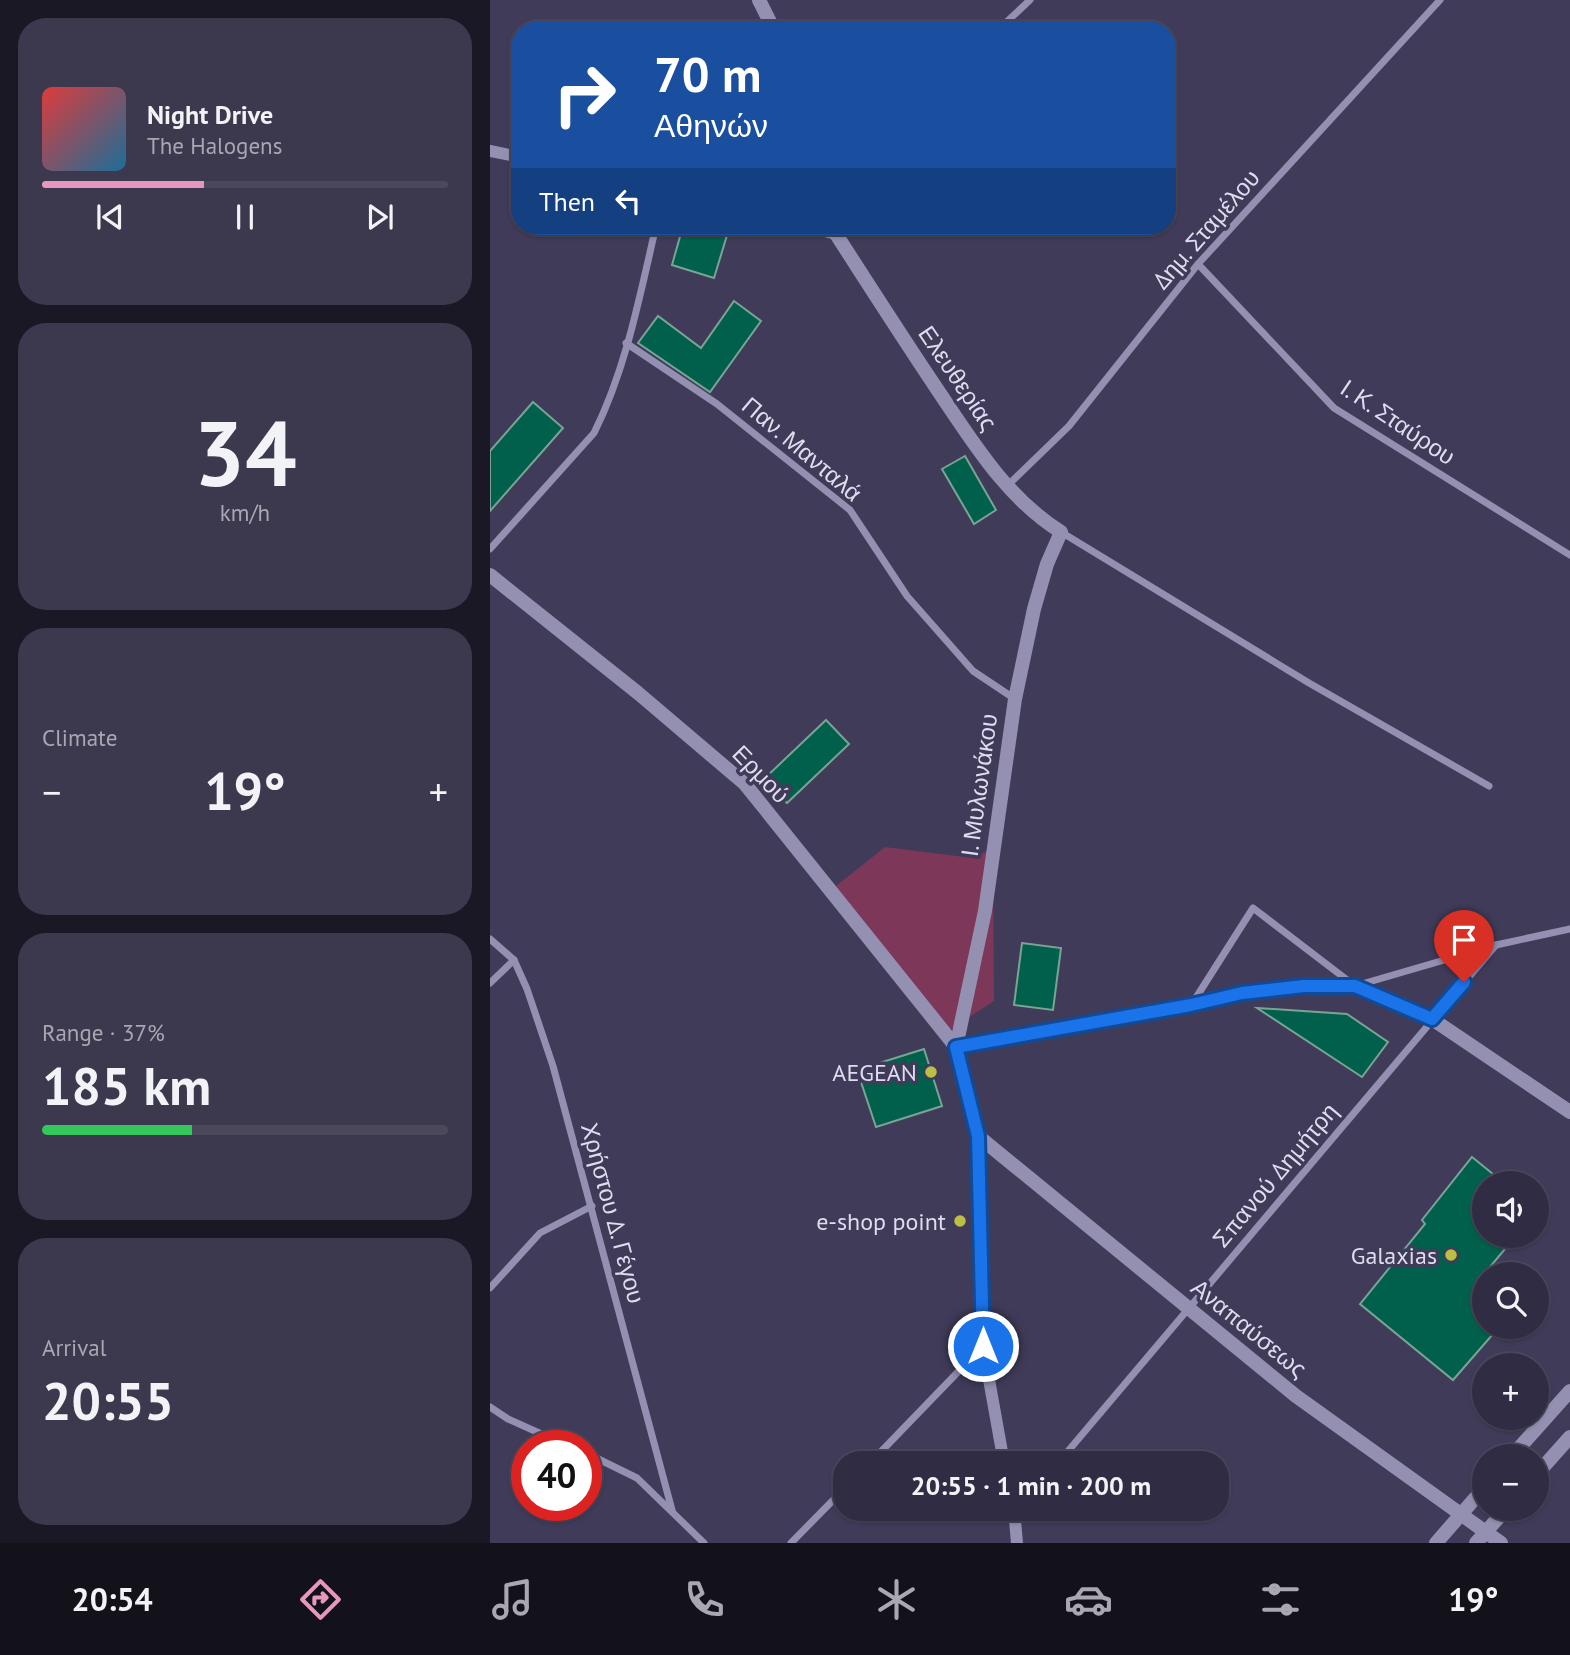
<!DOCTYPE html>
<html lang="en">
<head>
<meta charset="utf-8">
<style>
  :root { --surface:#302c43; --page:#3c384e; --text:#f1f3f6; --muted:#a8a7b2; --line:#4b485c; --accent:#e797bd }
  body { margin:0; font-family:"PT Sans",sans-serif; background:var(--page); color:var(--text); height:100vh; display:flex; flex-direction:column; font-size:26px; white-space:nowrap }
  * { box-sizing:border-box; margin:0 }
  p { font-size:23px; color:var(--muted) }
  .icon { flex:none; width:38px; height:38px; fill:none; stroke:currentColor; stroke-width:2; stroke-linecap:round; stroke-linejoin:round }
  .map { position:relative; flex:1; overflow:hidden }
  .drawer { display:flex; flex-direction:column; gap:18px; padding:18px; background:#1a1825; width:490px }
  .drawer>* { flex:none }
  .hud { position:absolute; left:21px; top:21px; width:665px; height:214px; border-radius:28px; box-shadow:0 2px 5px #0004,0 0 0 2px var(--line); background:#1a4fa0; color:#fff; overflow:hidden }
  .fabs { position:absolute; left:982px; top:1171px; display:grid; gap:14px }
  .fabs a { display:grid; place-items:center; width:77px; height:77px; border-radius:50%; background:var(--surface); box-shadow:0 2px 5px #0004,0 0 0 2px var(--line); font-size:35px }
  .speed { position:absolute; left:21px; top:1430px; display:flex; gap:14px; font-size:35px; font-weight:700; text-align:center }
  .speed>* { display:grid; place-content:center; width:91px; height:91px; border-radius:50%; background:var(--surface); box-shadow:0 2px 5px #0004,0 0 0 2px var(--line); line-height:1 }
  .speed .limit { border:10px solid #d22; background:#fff; color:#111 }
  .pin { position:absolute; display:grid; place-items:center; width:60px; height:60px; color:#fff; margin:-72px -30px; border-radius:50% 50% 50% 0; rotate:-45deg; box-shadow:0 0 7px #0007 }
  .pin .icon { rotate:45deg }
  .me { position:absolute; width:77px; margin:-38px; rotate:0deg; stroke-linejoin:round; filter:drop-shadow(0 0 5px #0008) }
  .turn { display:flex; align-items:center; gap:24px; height:147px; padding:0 28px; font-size:32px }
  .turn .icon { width:91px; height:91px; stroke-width:2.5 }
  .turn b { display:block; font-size:49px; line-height:60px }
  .then { display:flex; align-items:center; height:66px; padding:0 28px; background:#0003; gap:14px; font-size:26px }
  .big { font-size:52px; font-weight:700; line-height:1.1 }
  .drawer .widget { flex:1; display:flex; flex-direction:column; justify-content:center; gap:10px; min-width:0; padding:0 24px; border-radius:28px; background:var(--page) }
  .drawer .dial { align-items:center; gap:0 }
  .dial b { font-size:91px; line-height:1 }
  .song { display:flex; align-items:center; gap:21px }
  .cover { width:84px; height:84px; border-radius:10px; background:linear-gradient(135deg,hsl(0 70% 55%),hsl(200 70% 35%)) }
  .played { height:7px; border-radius:4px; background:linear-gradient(90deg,var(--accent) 40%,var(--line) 40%) }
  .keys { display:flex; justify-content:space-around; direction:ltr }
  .heat { display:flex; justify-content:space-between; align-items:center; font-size:38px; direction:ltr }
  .charge { height:10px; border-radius:5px; background:linear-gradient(90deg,#34c759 37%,var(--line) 0) }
  .trip { position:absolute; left:343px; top:1451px; width:396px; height:70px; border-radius:28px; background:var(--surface); box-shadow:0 2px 5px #0004,0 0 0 2px var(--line); font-weight:700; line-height:70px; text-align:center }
  .tab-bar { display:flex; height:112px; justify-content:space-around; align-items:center; background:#13121b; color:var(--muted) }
  .tab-bar .icon { width:49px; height:49px }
  .tab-bar .active { color:var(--accent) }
  .tab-bar b { font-size:32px; color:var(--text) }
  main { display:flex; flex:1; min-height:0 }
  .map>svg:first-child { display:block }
  .green { fill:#7c3759 }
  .building { fill:#01604b; stroke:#79a495; stroke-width:2 }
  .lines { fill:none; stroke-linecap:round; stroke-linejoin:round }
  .minor { stroke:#9490b2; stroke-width:7 }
  .tertiary { stroke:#9490b2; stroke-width:12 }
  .secondary { stroke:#9490b2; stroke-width:14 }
  .route-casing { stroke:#114b97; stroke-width:18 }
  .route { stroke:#1a73e8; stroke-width:12 }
  .poi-dot { fill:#bbc044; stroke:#403b59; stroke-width:2.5 }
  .labels { text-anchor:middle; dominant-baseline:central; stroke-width:7; stroke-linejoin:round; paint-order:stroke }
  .street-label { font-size:24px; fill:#dedcef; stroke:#403b59 }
  .poi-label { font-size:24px; fill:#dedcef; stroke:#403b59; text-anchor:end }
</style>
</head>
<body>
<main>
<section class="drawer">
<div class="widget">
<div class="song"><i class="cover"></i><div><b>Night Drive</b><p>The Halogens</p></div></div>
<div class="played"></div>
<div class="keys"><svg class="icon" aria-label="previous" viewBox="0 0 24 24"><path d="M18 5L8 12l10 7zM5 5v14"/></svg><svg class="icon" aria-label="pause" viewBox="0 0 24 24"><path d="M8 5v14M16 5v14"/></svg><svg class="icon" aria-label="next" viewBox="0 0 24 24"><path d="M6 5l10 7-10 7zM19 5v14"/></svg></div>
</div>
<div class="widget dial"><b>34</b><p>km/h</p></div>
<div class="widget"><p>Climate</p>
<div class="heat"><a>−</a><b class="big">19°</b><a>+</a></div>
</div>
<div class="widget"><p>Range · 37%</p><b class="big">185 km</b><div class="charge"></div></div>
<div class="widget"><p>Arrival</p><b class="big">20:55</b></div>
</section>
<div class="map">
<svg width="1080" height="1543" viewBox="0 0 1080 1543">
  <rect width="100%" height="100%" fill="#403b59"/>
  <polygon class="green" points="395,847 483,858 503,848 504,1001 455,1033 341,890"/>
  <g class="building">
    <polygon points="193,226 218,226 238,232 224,278 182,265"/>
    <polygon points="244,301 271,321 220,392 148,343 168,316 211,348"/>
    <polygon points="43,402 73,428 0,511 0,451"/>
    <polygon points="475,456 506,510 484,524 452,469"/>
    <polygon points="336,720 359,744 297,803 274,779"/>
    <polygon points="532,943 571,948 563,1010 524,1005"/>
    <polygon points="767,1008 857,1014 898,1042 872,1077"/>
    <polygon points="434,1049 452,1106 386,1127 367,1070"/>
    <polygon points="982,1157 1014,1183 994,1183 994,1236 1026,1236 994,1274 985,1289 994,1296 994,1326 1010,1326 963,1380 870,1304 935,1224 932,1220"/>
  </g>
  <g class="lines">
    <g class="minor">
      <polyline points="508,30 540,0"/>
      <polyline points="708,264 844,408 1080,555"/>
      <polyline points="136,343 227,404 360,510 417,596 483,671 525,699"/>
      <polyline points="516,487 579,426 708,264 950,0"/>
      <polyline points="571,532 819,683 999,786"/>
      <path d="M0,549L104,433C136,369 150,295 166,226"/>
      <polyline points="0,939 24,960 37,989 63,1066 182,1510"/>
      <polyline points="0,983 24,960"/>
      <polyline points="702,1004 763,908 865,986 1006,945 1080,929"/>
      <polyline points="0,1288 50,1233 102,1206"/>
      <polyline points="0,1407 18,1419 78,1446"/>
      <polyline points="96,1453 147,1478 214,1543"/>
      <polyline points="380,1463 493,1346"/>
      <polyline points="568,1463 1006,945"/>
      <polyline points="301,1543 355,1488"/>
    </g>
    <g class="tertiary">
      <polyline points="0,151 30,157"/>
      <polyline points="316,226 346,234"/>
      <polyline points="488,1136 493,1346 514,1463"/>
      <polyline points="524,1508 527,1543"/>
    </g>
    <g class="secondary">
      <polyline points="269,0 284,30"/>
      <path d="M346,226V234C380,287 414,340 449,392C484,444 517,498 571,532L557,564L544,609L525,699L495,911L466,1047L488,1136L806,1396L1011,1543"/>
      <polyline points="0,575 148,693 255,784 466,1047"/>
      <polyline points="466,1047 701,1005 752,993 815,986 865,986 942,1019 1080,1112"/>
      <polyline points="1022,1456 1080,1391"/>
      <polyline points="1046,1475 1080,1437"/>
      <polyline points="946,1543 994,1488"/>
      <polyline points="986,1543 1017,1508"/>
    </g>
  </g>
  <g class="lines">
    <g class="route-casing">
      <polyline id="route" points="493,1346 488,1136 466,1047 701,1005 752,993 814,986 865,986 942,1019 974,982"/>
    </g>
    <use href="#route" class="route"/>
  </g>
  <g class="poi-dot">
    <circle cx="441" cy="1072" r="7"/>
    <circle cx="470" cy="1221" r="7"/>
    <circle cx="961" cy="1255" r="7"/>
  </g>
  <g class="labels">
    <g class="street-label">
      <text transform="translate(716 229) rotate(-49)">Δημ. Σταμέλου</text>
      <text transform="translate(468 378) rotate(56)">Ελευθερίας</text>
      <text transform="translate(908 422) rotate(34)">Ι. Κ. Σταύρου</text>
      <text transform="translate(312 449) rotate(40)">Παν. Μανταλά</text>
      <text transform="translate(271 774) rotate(46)">Ερμού</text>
      <text transform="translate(489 785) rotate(-82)">Ι. Μυλωνάκου</text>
      <text transform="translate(785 1175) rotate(-50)">Σπανού Δημήτρη</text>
      <text transform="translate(123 1213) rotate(75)">Χρήστου Δ. Γέγου</text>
      <text transform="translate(759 1328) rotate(39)">Αναπαύσεως</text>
    </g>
    <g class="poi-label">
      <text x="427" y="1072">AEGEAN</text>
      <text x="456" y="1221">e-shop point</text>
      <text x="947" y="1255">Galaxias</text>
    </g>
  </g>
</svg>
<div class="fabs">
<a><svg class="icon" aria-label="sound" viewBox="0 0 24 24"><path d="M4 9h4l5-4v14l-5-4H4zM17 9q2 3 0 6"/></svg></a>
<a><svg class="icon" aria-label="search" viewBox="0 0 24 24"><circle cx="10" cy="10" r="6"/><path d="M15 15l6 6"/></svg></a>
<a>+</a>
<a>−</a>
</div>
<div class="speed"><div class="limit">40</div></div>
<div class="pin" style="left:974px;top:982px;background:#d93025"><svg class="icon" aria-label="arrive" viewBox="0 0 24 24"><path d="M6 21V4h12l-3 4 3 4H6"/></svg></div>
<svg class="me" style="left:493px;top:1346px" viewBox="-20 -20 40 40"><circle r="17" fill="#1a73e8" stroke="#fff" stroke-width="3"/><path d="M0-11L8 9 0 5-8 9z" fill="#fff"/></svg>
<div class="trip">20:55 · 1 min · 200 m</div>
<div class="hud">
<div class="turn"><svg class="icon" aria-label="right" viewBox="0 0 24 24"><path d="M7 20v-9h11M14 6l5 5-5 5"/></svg><div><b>70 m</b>Αθηνών</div></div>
<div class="then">Then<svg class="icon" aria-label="left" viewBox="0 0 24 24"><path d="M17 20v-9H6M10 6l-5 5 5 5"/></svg></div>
</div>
</div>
</main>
<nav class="tab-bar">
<b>20:54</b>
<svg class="icon active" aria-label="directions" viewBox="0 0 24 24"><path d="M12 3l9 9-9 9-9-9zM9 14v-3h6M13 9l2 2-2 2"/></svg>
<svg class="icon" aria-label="music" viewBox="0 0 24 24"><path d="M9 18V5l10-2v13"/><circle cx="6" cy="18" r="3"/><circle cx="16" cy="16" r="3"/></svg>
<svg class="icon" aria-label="phone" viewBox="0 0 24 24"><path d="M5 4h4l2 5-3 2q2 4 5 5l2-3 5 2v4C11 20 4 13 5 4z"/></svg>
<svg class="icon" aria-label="climate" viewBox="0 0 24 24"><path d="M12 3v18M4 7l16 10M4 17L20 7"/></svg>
<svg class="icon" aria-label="car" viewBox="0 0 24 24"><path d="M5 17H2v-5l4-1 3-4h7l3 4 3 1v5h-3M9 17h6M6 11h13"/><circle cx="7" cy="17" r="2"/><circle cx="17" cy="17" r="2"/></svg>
<svg class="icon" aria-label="filters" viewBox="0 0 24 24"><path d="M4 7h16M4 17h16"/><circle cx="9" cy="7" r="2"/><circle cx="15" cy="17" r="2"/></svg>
<b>19°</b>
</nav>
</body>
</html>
